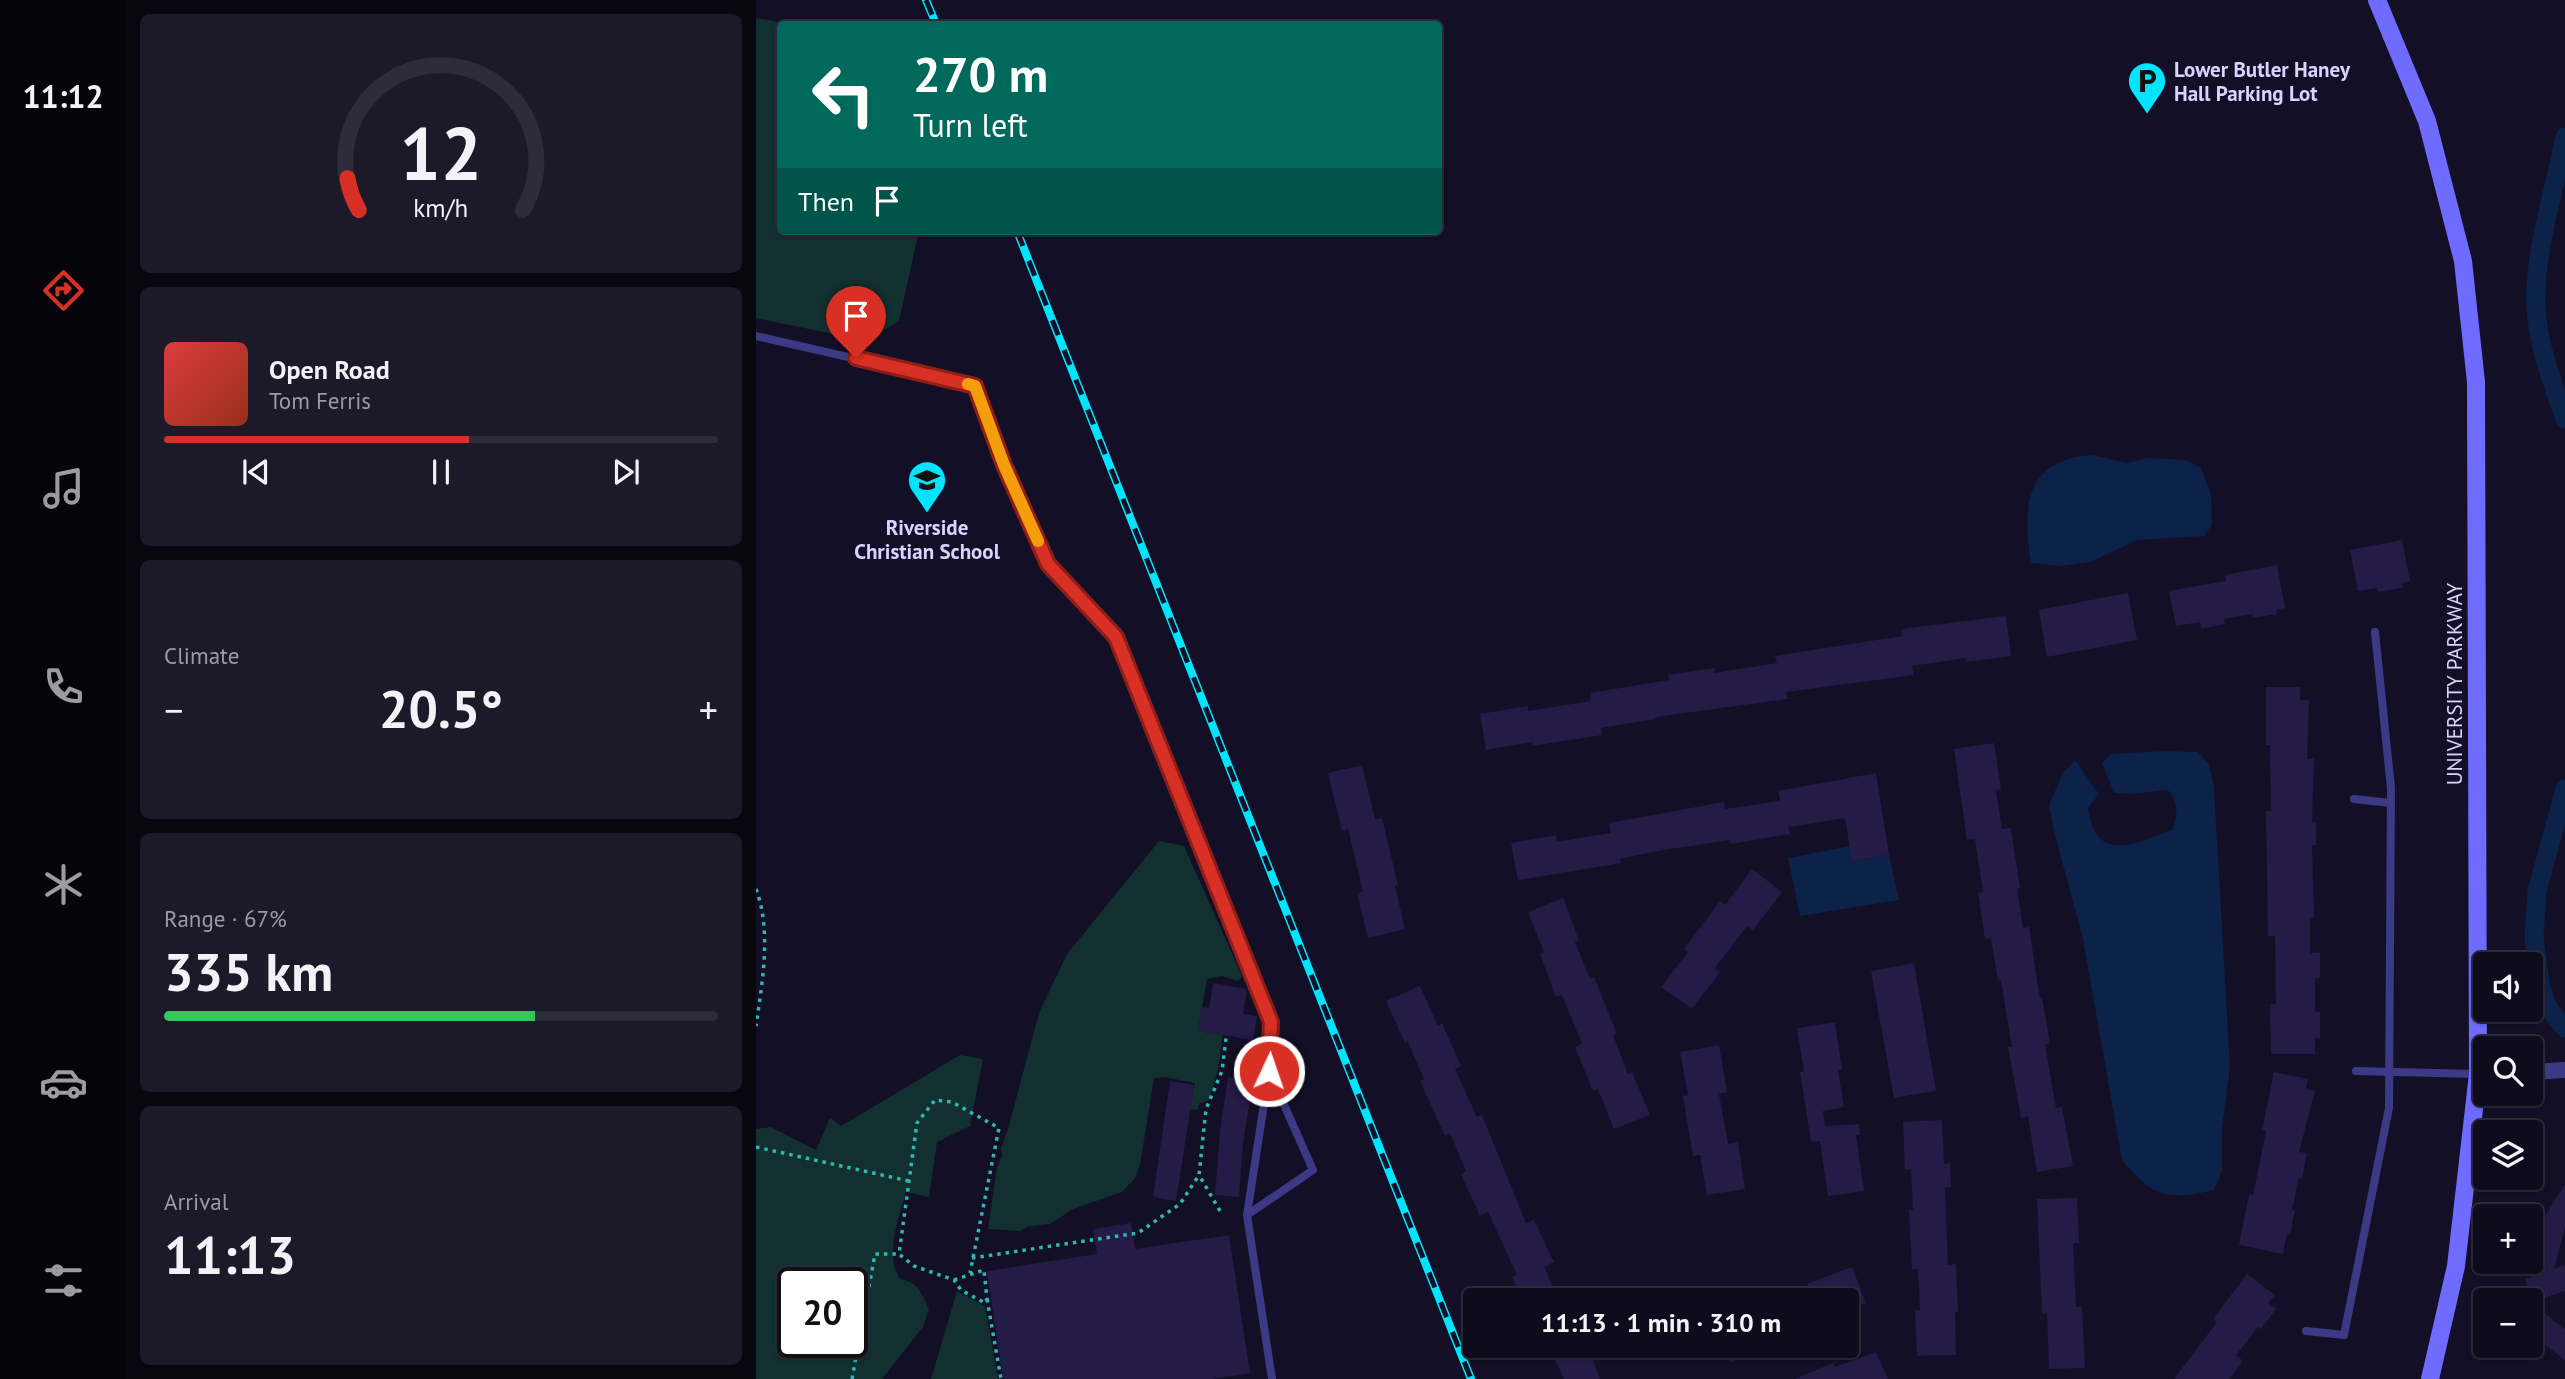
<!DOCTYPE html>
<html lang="en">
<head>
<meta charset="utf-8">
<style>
  :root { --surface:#0e0b1c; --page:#1c1929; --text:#f1f3f6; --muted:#9b9ba3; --line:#2e2b3b; --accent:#d93025 }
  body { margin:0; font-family:"PT Sans",sans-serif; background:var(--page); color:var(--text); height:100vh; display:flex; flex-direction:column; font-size:26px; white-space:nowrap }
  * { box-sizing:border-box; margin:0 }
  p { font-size:23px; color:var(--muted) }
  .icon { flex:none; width:38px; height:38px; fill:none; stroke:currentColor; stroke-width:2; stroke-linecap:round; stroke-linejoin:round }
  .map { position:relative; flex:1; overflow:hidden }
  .sheet { display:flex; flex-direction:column; gap:14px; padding:14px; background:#08060f; width:630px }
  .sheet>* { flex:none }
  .guide { position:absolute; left:21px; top:21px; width:665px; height:214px; border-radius:7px; box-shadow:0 2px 5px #0004,0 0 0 2px var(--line); background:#00695c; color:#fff; overflow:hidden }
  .buttons { position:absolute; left:1717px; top:952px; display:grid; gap:14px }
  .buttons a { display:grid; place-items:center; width:70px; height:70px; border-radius:7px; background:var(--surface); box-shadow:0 2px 5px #0004,0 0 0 2px var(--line); font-size:35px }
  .speed { position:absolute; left:21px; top:1267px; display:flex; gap:14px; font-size:35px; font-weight:700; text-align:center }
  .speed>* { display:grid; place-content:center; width:91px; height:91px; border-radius:50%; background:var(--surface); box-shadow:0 2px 5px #0004,0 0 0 2px var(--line); line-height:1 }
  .speed .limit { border:4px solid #111; border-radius:10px; background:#fff; color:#111 }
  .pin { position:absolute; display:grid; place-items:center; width:60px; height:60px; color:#fff; margin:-72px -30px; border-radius:50% 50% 50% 0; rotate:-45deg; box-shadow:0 0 7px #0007 }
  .pin .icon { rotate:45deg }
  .me { position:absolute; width:77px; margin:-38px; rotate:3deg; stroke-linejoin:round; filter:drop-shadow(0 0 5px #0008) }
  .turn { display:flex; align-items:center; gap:24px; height:147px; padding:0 21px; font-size:32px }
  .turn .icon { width:91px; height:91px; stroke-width:2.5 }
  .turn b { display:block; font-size:49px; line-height:60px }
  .then { display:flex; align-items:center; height:66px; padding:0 21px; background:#0003; gap:14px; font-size:26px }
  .big { font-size:52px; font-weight:700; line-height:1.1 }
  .sheet .widget { flex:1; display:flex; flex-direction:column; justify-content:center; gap:10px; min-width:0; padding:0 24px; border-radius:10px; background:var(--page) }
  .sheet .dial { align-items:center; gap:0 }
  .dial svg { height:182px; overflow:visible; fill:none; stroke:var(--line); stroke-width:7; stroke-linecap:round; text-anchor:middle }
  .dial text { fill:var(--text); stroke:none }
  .song { display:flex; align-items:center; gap:21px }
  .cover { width:84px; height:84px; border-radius:10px; background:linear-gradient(135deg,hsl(0 70% 55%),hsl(10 70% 35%)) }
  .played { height:7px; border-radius:4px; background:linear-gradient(90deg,var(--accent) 55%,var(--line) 55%) }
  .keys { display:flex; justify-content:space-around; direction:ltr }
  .heat { display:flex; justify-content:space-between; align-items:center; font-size:38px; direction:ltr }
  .charge { height:10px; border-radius:5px; background:linear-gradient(90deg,#34c759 67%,var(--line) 0) }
  .trip { position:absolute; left:707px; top:1288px; width:396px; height:70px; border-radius:7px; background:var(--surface); box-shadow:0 2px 5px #0004,0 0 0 2px var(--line); font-weight:700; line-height:70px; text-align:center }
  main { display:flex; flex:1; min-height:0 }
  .dock { display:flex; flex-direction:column; width:126px; justify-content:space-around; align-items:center; background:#06040b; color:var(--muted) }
  .dock .icon { width:49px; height:49px }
  .dock .current { color:var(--accent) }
  .dock b { font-size:32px; color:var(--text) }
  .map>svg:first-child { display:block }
  .green { fill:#12302f; fill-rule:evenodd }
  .water { fill:#0c2248 }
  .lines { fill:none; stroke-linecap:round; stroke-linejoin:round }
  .canal { stroke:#0c2248; stroke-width:19 }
  .building { fill:#241b47 }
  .path { stroke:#2fb8b0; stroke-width:3.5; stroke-dasharray:3.5 5; stroke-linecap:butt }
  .lane { stroke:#3d3a85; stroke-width:8 }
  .street { stroke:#3d3a85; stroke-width:16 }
  .secondary { stroke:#6f6bff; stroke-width:18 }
  .rail-casing { stroke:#00e5ff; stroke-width:8 }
  .rail { stroke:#130f26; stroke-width:5; stroke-dasharray:16; stroke-linecap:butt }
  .route-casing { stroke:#8d1f18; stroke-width:18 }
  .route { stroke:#d93025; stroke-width:12 }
  .slow { stroke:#f59e0b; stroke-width:12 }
  .labels { text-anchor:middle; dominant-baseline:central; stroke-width:7; stroke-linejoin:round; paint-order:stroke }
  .poi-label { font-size:21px; font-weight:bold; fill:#d9d4ff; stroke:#130f26; text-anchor:start }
  .street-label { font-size:21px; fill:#d9d4ff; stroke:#130f26 }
</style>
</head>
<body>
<main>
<nav class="dock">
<b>11:12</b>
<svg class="icon current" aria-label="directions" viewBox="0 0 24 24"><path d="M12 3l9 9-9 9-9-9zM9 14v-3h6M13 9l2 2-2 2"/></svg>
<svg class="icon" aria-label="music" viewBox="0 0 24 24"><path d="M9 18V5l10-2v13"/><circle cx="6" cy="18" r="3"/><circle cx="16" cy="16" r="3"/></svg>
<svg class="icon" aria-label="phone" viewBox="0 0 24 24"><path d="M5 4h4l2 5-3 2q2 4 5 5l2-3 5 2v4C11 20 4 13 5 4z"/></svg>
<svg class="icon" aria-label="climate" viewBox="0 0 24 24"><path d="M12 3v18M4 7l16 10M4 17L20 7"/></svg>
<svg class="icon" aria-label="car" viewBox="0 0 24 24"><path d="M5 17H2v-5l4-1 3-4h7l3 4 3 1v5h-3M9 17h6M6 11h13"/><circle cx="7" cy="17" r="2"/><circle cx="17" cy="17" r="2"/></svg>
<svg class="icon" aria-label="filters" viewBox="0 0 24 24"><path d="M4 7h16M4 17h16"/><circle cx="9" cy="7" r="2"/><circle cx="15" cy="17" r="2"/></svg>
</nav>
<section class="sheet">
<div class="widget dial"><svg viewBox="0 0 100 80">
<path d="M14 69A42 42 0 1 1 86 69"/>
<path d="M14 69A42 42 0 0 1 9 55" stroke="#d93025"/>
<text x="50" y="56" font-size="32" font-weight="700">12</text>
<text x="50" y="72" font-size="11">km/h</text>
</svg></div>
<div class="widget">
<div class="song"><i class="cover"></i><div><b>Open Road</b><p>Tom Ferris</p></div></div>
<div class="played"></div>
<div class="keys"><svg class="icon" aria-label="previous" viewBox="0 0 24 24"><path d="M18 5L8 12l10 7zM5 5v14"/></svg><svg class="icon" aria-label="pause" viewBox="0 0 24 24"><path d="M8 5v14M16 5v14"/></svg><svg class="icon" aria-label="next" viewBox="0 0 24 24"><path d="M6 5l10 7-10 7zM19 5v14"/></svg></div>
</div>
<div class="widget"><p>Climate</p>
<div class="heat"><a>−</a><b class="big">20.5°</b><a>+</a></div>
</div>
<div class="widget"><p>Range · 67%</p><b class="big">335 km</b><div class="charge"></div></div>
<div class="widget"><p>Arrival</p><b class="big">11:13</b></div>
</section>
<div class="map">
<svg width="1809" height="1379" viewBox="0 0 1809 1379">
  <rect width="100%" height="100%" fill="#130f26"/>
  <g class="green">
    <polygon points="0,18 34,24 24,24 24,231 163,231 143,321 111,341 0,318"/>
    <path d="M403,841L428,846L486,976L482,981L466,976L451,979L442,1031L466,1035C465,1058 461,1077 453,1100L443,1104L442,1110L434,1109L439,1083L408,1077L398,1078L384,1165L379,1178L366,1192L317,1209L294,1224L273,1226L264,1231L232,1229L241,1167L246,1156L245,1148L252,1129L283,1013L311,954Z"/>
    <path d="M204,1055L227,1059L214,1126L181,1142L173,1197L150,1192C143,1218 128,1255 144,1279C162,1282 166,1294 173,1309L167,1327L126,1379H0V1129L15,1127L60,1150L74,1118L85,1126ZM37,1283H96V1342H37Z"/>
    <polygon points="201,1291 229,1306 242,1379 175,1379"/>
  </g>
  <g class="water">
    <path d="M1337,455L1372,463L1391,458L1414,459L1432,461L1445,468L1455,495L1456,525L1448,536L1381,540L1335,562L1303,566L1275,563C1266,507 1268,459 1337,455Z"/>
    <path d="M1408,751L1442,752L1453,764L1458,788L1474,1067L1466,1129V1170L1458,1190C1412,1201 1396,1197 1366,1160L1327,939L1299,835L1293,805L1307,773L1319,760L1343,794L1332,808C1340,865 1379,844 1417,829C1422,816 1422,801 1412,790L1377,794L1358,793L1346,763L1354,754Z"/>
    <polygon points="1094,846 1096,861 1133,855 1143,900 1044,916 1032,858"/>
  </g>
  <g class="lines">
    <g class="canal">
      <path d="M1809,137C1798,193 1774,264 1781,319C1785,354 1798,386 1809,419"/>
      <polyline points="1809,789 1781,891 1778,937 1784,984 1791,1007 1809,1028"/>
    </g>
  </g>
  <g class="building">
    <polygon points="1646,540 1654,581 1646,583 1647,588 1622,592 1621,588 1602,591 1594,550"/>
    <polygon points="1521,565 1529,608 1520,610 1521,614 1497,618 1496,614 1468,619 1469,624 1445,629 1444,622 1420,626 1413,591 1470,581 1469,575"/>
    <polygon points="1372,593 1381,640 1291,657 1283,610"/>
    <polygon points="1250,616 1255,656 1210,662 1209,658 1156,666 1158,675 1030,692 1032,699 899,717 900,719 845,728 846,735 777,746 776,742 730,750 724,714 772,706 772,711 835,701 834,693 913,680 912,675 959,668 959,673 1021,663 1019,656 1146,636 1145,629"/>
    <polygon points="1510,687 1544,687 1544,700 1553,700 1551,759 1558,759 1556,822 1560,822 1560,845 1556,845 1558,917 1554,917 1554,953 1564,953 1564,978 1559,978 1559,1012 1564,1012 1564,1038 1559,1038 1559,1054 1515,1054 1514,1004 1520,1004 1519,936 1512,936 1510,811 1515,811 1514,745 1510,745"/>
    <polygon points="1238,743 1245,789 1240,790 1246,829 1255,828 1264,888 1261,889 1267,928 1273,927 1284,999 1286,998 1294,1043 1289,1044 1300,1108 1306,1107 1317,1166 1281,1172 1272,1116 1265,1118 1252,1047 1256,1047 1245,980 1242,981 1235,938 1229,939 1222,893 1227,892 1219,839 1211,840 1198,749"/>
    <polygon points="606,765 619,819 626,818 642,885 639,886 649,929 612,938 601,893 607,892 592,829 586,831 572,773"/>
    <polygon points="1120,773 1133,855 1096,861 1089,818 1032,827 1034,834 975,844 974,840 907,850 864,859 865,863 762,880 755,843 800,835 801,842 855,833 853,823 968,802 969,809 1024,801 1022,791"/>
    <polygon points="996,869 1026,892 997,930 991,926 959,968 964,972 936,1009 905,987 932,952 928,949 964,901 969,905"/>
    <polygon points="807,898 823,940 819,942 834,979 838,977 861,1034 857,1035 872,1074 876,1072 894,1115 858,1129 842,1089 837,1091 819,1047 826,1044 806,995 800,997 784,954 788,952 772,912"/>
    <polygon points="1158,963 1180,1091 1138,1098 1115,971"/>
    <polygon points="457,983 491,989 487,1014 501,1016 497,1040 442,1031 446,1007 453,1008"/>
    <polygon points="664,986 682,1026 686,1023 705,1066 699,1069 721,1117 726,1115 770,1223 778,1220 798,1262 788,1267 803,1300 766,1300 756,1277 761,1275 732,1212 724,1216 705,1174 710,1171 694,1133 689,1136 664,1081 668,1079 652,1042 649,1043 630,1001"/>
    <polygon points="1079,1022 1086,1070 1082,1070 1088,1107 1067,1111 1069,1126 1103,1124 1104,1135 1100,1135 1108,1191 1072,1196 1064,1141 1055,1142 1044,1072 1048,1071 1041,1028"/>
    <polygon points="963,1045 971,1092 963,1094 972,1144 982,1142 989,1189 951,1195 944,1155 937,1156 927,1096 932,1095 924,1052"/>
    <polygon points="1518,1072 1552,1079 1550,1089 1559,1091 1543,1152 1551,1153 1546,1179 1543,1178 1536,1210 1539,1210 1534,1235 1531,1234 1527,1254 1483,1245 1493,1194 1497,1195 1510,1131 1506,1130"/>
    <polygon points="472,1077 497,1081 487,1143 483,1197 459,1195 464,1131"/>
    <polygon points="414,1081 438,1085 420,1201 397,1197"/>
    <polygon points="1186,1120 1188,1164 1194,1163 1195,1187 1189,1188 1192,1265 1200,1264 1202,1312 1199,1312 1200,1355 1161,1356 1159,1310 1164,1310 1162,1269 1156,1270 1153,1210 1157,1210 1155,1169 1149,1170 1147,1122"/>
    <polygon points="1809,1184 1809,1227 1798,1269 1809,1265 1809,1291 1776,1302 1769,1279 1775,1277 1773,1270 1786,1221"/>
    <polygon points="1321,1198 1323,1243 1317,1243 1320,1307 1326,1307 1329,1368 1293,1369 1291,1313 1286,1314 1281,1199"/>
    <polygon points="375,1223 379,1249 473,1235 494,1373 456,1379 247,1379 231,1271 341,1254 337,1229"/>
    <polygon points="1096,1267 1110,1303 1090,1310 1090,1300 1058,1300 1051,1284"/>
    <polygon points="1491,1274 1519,1295 1512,1303 1520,1309 1505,1329 1502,1327 1480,1355 1487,1361 1473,1379 1418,1379 1461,1322 1457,1319"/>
    <polygon points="1783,1309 1809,1329 1809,1360 1788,1344 1774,1362 1774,1319"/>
    <polygon points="793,1346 832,1346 844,1379 808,1379"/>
    <polygon points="969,1346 1014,1346 1015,1347 975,1362"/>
    <polygon points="1120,1352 1132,1379 1039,1379 1077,1363 1079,1367"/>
  </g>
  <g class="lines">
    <g class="path">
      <path d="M0,889C16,932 6,983 0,1026"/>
      <polyline points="0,1147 153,1181"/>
      <polyline points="464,1211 443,1175 450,1109 466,1071 470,1038"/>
      <polyline points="216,1258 382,1233 424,1204 443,1175"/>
      <polyline points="198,1280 228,1270 231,1299 229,1303 205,1290 198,1280 158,1266 143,1254 161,1123 179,1100 196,1102 243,1128 214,1273"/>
      <polyline points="231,1299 245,1379"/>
      <polyline points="96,1379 119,1254 143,1254"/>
    </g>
    <g class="lane">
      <polyline points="0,336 219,386 248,465 292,564 360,637 515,1022 513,1071 491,1215 516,1379"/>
      <polyline points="1598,799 1635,803"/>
      <polyline points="1600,1071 1722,1074"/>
      <polyline points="491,1215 557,1170 513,1071"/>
      <polyline points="1550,1331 1588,1335 1633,1108 1635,788 1619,632"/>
    </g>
    <polyline class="street" points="1774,1072 1809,1070"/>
    <polyline class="secondary" points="1621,0 1671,121 1707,261 1720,382 1722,1074 1700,1266 1674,1379"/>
    <g class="rail-casing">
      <g id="rail">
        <polyline points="170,0 180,24"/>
        <polyline points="261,231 715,1379"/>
      </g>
    </g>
    <use href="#rail" class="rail"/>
  </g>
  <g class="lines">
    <g class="route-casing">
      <polyline id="route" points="100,358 219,386 248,465 292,564 360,637 515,1022 513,1071"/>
    </g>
    <use href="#route" class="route"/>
    <polyline class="slow" points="212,384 219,386 248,465 282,541"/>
  </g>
  <defs>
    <g id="parking-pin" transform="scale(2.0125)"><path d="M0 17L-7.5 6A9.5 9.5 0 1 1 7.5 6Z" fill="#00e5ff" stroke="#130f26"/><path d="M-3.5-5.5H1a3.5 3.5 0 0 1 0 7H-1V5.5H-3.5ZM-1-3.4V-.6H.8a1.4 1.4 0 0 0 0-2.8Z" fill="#111"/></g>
    <g id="school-pin" transform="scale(2.0125)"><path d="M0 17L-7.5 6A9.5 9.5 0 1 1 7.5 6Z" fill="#00e5ff" stroke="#130f26"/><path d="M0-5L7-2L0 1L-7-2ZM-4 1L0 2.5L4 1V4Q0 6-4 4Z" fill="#111"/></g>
  </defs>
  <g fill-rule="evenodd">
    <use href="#parking-pin" x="1391" y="81"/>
    <use href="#school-pin" x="171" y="480"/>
  </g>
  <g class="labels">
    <g class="poi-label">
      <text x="1418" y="69">Lower Butler Haney<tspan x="1418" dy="24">Hall Parking Lot</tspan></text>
      <text x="171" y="527" text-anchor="middle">Riverside<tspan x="171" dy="24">Christian School</tspan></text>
    </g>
    <g class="street-label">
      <text transform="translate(1698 684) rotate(-90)">UNIVERSITY PARKWAY</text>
    </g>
  </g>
</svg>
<div class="buttons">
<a><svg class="icon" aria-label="sound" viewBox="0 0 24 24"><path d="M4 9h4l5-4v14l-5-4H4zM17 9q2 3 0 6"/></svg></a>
<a><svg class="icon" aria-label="search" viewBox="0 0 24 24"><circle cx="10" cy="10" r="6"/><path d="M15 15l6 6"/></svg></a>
<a><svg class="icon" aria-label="layers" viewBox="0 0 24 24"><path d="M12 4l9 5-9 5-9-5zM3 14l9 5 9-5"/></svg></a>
<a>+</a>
<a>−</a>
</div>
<div class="speed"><div class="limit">20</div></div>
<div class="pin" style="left:100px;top:358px;background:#d93025"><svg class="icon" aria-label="arrive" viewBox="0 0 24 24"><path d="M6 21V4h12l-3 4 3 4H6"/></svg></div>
<svg class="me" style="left:513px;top:1071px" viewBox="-20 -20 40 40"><circle r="17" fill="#d93025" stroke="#fff" stroke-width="3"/><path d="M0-11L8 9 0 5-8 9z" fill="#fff"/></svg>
<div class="trip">11:13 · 1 min · 310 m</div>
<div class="guide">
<div class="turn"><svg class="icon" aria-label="left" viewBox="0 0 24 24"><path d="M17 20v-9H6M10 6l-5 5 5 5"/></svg><div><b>270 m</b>Turn left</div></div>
<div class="then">Then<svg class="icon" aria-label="arrive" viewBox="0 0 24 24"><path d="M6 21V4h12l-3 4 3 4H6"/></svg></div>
</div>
</div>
</main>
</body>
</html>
